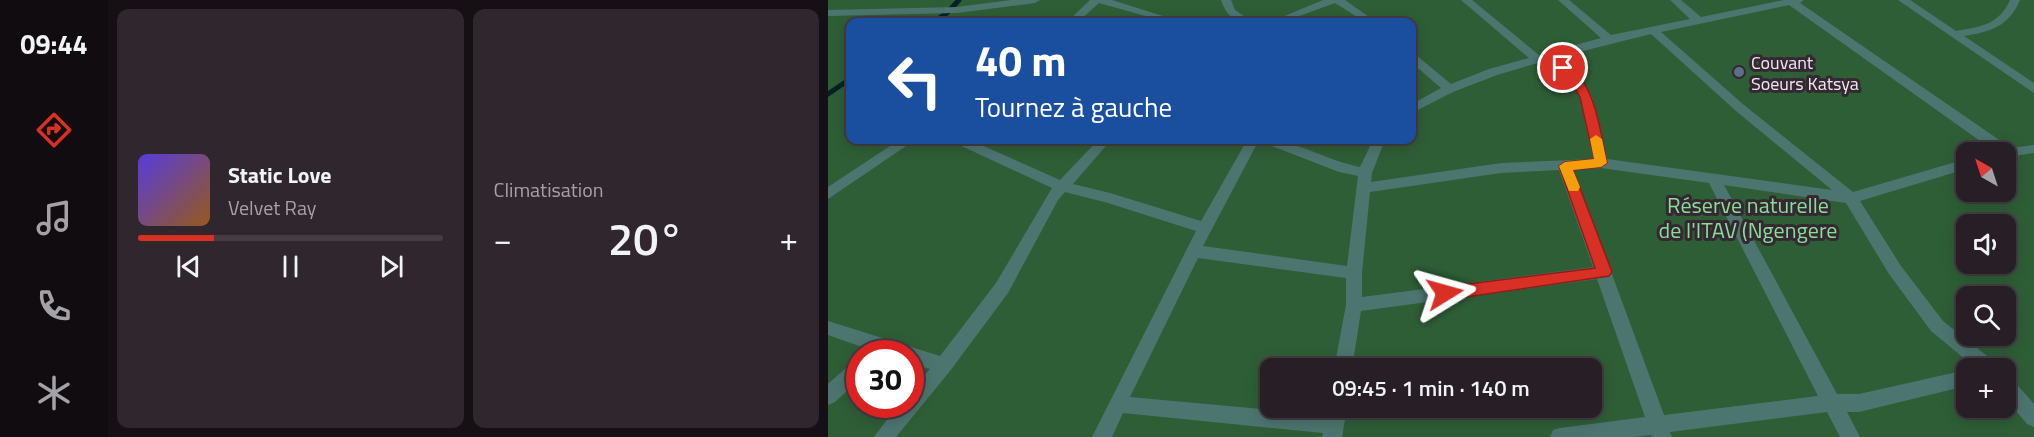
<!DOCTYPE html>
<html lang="fr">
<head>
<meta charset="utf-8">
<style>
  :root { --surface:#281e26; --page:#30272e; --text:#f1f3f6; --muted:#a5a2a7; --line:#443c43; --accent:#d93025 }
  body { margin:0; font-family:"Titillium Web",sans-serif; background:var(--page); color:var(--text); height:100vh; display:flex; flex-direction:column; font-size:22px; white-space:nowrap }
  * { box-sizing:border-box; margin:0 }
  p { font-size:20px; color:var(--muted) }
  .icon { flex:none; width:33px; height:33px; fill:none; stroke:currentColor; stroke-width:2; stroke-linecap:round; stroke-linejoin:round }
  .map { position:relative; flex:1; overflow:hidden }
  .sheet { display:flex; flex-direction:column; gap:9px; padding:9px; background:#161015; width:720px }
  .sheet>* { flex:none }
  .top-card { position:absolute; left:18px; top:18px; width:570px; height:126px; border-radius:12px; box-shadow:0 3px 15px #0003,0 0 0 2px var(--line); background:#1a4fa0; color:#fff; overflow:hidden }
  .needle { width:39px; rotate:321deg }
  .tools { position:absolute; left:1128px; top:142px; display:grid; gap:12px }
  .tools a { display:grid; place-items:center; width:60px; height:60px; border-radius:12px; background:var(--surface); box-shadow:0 3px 15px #0003,0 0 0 2px var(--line); font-size:30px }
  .speed { position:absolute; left:18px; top:340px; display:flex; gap:12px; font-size:30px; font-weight:700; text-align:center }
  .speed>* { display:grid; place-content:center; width:78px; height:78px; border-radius:50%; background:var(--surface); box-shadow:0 3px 15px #0003,0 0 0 2px var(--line); line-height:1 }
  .speed .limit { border:9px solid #d22; background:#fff; color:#111 }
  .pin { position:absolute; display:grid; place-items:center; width:51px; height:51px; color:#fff; margin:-26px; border:3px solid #fff; border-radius:50%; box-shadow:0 2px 6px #0007 }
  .me { position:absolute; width:66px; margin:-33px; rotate:82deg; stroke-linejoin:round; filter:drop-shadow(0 0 4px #0008) }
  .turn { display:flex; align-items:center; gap:21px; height:126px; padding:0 30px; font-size:27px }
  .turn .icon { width:78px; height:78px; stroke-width:2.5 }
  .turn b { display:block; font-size:42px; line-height:51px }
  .big { font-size:45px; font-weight:600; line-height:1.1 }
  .sheet .card { flex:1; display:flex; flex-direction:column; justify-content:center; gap:9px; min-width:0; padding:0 21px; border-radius:12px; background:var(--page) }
  .song { display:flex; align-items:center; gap:18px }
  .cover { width:72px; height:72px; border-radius:9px; background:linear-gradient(135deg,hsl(250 70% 55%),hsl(30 70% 35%)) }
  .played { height:6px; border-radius:3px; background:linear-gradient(90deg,var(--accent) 25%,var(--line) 25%) }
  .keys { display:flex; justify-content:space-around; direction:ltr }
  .heat { display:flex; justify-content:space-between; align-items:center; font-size:33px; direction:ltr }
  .sheet .tiles { flex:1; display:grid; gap:9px; grid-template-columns:repeat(2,1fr) }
  .trip { position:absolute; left:432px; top:358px; width:342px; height:60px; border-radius:12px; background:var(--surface); box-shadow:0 3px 15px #0003,0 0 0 2px var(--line); font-weight:600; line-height:60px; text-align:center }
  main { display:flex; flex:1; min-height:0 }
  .tabs { display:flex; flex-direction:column; width:108px; justify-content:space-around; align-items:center; background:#100c0f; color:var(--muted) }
  .tabs .icon { width:42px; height:42px }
  .tabs .on { color:var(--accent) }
  .tabs b { font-size:27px; color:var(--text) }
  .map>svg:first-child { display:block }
  .green { fill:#2e5e36; fill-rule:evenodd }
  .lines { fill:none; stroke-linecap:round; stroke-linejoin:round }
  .stream { stroke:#002226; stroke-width:5 }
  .street { fill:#4d756f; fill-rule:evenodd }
  .route { fill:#d93025; stroke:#8d1f18; stroke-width:1.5 }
  .slow { fill:#f59e0b }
  .service-dot { fill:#5c6f8a; stroke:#352833; stroke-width:2 }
  .labels { text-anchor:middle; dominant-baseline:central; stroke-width:6; stroke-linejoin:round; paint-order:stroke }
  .far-poi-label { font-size:18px; fill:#f1e8f0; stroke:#352833; text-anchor:start }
  .park-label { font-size:22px; fill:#87de94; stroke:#352833 }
</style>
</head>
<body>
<main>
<nav class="tabs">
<b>09:44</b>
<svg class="icon on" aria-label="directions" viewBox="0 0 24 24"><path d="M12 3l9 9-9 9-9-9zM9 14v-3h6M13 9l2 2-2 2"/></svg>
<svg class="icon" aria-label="music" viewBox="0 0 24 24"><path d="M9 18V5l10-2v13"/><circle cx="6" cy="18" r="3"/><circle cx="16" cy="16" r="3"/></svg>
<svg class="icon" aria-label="phone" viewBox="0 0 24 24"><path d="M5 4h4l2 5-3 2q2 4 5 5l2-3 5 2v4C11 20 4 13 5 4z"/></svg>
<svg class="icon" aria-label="climate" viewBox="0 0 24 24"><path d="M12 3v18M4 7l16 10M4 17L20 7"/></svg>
</nav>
<section class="sheet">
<div class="tiles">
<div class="card">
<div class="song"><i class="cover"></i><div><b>Static Love</b><p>Velvet Ray</p></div></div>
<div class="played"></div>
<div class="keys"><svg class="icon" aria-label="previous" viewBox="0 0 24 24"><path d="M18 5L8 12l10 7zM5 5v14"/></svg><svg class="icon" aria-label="pause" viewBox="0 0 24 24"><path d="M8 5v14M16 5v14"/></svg><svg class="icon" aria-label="next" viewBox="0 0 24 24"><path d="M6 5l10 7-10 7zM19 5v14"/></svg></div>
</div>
<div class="card"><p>Climatisation</p>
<div class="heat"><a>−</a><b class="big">20°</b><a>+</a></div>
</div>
</div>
</section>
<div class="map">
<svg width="1206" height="437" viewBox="0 0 1206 437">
  <rect width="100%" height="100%" fill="#352833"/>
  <path class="green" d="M0,0H1206V437H0ZM22,22H584V140H22ZM1138,153H1178V192H1138ZM1138,225H1178V264H1138ZM1138,297H1178V336H1138ZM32,354H82V405H32ZM442,369H764V408H442ZM1138,369H1178V408H1138Z"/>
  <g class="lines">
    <g class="stream">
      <polyline points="105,22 119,13 131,0"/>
      <polyline points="0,94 22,79"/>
    </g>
    <g class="street">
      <polygon points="183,0 212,0 207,3 129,13 0,16 0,10 129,7"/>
      <polygon points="262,0 284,0 354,22 339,22 271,3 250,22 239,22"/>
      <path d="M393,0H403L407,10L425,22C408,24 398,16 393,0Z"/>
      <polygon points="495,0 517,0 548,22 537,22 507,3 455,22 442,22"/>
      <path d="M633,0H644L711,55L773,38L730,0H741L783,35L862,19L842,0H853L873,17L956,0H976L972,3L1183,148L1206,145V153L1178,157V153H1169L961,5L833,32L916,105L1025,192L1138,159V169L1032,201L1073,266L1115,321L1168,363L1171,369H1149L1103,331L1061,274L1018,203L896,185L1009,394H1031L1138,370V386L1031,412H1019L1032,437H1012L999,412L842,432L844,437H824L823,435L805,437H722L725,430L732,428L817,417L769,279L533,311L524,369H506L518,305V278L370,258L302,397L498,415L499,408H519L514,437H494L495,433L295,413L284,437H264L368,231L280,203L237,192L230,200L180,293L122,371L68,437H46L70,405H82V391L102,369L82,363V354H37L40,349L0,335V321L112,356L168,283L224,188L127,143L126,140H142L232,180L270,140H283L245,184L282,193L373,221L419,140H431L375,246L519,266L530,176L511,172L436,143L435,140C469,140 499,161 532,167L545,140H557L544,173L543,182L673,163L765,159L752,97L743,82L720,60L669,75L625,92L584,113V104L613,88L584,63V54L588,55L623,84L661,69L701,58ZM823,34L908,111L1004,190L779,159L764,97L752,77L731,57ZM773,168L881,183L990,396L836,415L745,169ZM731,170L765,267L534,297V273L542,192L673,173Z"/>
      <path d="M1070,0H1082L1128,31C1152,27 1171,25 1182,0H1192C1181,26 1163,32 1136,36L1206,83V93Z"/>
      <polygon points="71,140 87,140 0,199 0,187"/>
      <polygon points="32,359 32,379 7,402 0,405 0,384 26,361"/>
      <polygon points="1178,378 1185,380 1206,404 1206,427 1199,424 1178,399"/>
    </g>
  </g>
  <path class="route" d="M735,65C767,76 773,135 779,163L773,167L745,170L784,272L781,276L617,300L612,298L610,293L612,289L617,287L767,268L731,166L737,162L766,159L752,97L743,82L730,68Z"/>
  <polygon class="slow" points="768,135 774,139 779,163 773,167 745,170 752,187 750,191 741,191 731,166 737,162 766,159 762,139"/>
  <circle class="service-dot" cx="911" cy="72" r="6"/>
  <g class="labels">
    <g class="far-poi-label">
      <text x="923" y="62">Couvant<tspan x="923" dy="21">Soeurs Katsya</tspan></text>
    </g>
    <g class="park-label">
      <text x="920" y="205">Réserve naturelle<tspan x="920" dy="25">de l'ITAV (Ngengere</tspan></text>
    </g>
  </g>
</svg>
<div class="tools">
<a><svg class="needle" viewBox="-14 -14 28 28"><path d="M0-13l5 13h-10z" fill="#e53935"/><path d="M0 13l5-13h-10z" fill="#a5a2a7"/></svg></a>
<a><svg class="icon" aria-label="sound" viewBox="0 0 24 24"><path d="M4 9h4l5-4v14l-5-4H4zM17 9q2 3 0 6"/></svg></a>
<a><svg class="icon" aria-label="search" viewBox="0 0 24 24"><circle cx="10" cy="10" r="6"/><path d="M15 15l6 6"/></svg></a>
<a>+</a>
</div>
<div class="speed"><div class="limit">30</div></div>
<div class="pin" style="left:735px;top:68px;background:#d93025"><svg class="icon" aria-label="arrive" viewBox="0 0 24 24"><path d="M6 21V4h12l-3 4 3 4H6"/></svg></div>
<svg class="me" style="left:617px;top:293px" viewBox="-20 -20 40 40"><path d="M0-17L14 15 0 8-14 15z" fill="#d93025" stroke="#fff" stroke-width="4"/></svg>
<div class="trip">09:45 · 1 min · 140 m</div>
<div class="top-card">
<div class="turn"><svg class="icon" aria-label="left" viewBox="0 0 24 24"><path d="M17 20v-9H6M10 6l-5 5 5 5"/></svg><div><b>40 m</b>Tournez à gauche</div></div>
</div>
</div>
</main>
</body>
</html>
